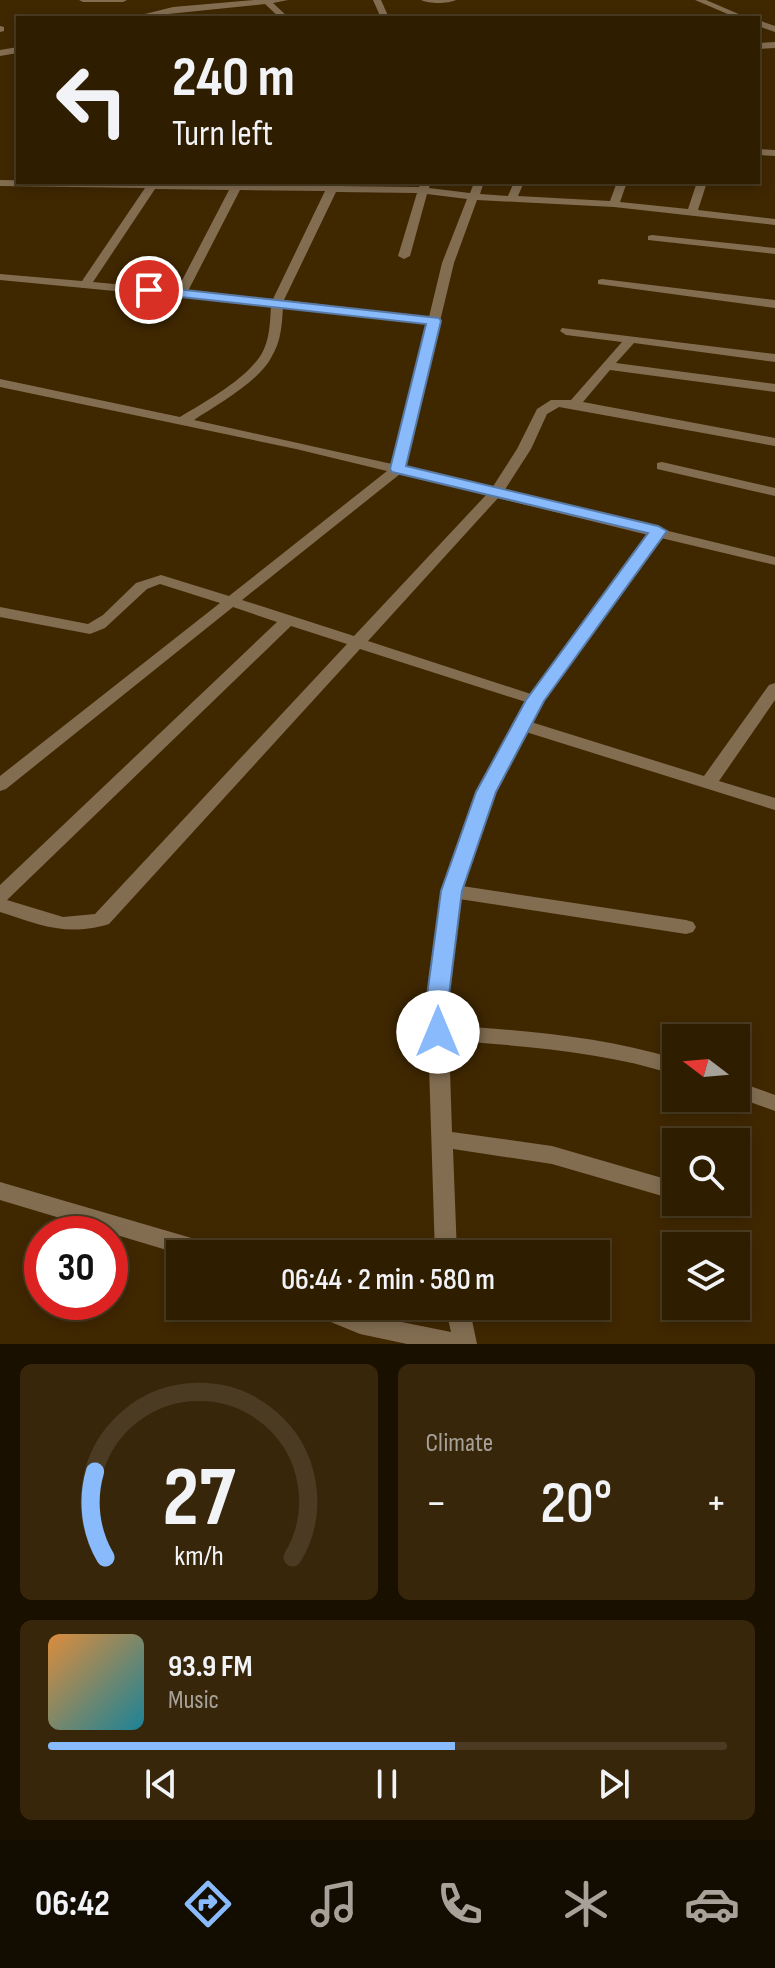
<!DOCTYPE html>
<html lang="en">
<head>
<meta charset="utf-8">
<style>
  :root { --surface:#2f1d00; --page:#37260a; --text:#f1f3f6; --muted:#a7a299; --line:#4a3b22; --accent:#88bafc }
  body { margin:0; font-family:"Sofia Sans Condensed",sans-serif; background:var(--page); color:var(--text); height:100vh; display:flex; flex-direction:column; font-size:30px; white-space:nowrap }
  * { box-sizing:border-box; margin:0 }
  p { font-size:26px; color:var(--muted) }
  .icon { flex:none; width:44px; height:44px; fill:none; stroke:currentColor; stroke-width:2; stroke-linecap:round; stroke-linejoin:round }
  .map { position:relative; height:1344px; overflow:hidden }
  .panel { display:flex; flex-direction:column; gap:20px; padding:20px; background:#1a1000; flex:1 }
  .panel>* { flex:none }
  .top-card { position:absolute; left:16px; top:16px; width:744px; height:168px; border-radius:0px; box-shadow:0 4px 12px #0003,0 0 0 2px var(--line); background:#2f1d00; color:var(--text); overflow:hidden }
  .needle { width:52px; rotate:286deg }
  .buttons { position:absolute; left:662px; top:1024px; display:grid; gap:16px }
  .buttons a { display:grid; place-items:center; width:88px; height:88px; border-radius:0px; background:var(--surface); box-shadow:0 4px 12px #0003,0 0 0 2px var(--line); font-size:40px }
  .speed { position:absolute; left:24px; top:1216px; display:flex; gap:16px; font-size:40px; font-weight:700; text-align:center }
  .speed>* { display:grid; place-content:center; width:104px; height:104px; border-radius:50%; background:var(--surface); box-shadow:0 4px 12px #0003,0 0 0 2px var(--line); line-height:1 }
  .speed .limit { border:12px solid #d22; background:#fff; color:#111 }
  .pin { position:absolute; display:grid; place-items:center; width:68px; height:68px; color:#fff; margin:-34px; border:4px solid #fff; border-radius:50%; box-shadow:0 2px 8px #0007 }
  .me { position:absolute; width:88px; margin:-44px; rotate:0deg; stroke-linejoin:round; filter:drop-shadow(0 0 6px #0008) }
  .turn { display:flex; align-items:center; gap:28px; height:168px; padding:0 24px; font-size:36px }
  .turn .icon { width:104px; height:104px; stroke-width:2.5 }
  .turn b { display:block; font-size:56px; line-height:68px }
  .big { font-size:60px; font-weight:600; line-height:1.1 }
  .panel .widget { flex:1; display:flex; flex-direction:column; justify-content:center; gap:12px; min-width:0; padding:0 28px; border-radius:12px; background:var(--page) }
  .panel .dial { align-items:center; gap:0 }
  .dial svg { height:208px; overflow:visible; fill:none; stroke:var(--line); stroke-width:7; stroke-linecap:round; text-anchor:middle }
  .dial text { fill:var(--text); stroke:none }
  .song { display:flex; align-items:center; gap:24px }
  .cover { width:96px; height:96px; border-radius:12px; background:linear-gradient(135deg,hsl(30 70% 55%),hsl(190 70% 35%)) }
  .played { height:8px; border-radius:4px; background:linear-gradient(90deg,var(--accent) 60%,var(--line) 60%) }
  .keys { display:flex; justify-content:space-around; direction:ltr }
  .heat { display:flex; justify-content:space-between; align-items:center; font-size:44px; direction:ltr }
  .panel .tiles { flex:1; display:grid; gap:20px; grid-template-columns:1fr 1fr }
  .widget:last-child { grid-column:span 2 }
  .trip { position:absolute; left:166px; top:1240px; width:444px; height:80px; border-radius:0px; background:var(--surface); box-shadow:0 4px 12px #0003,0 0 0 2px var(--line); font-weight:600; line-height:80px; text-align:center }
  .tab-bar { display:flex; height:128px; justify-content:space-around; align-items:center; background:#130c00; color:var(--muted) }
  .tab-bar .icon { width:56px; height:56px }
  .tab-bar .active { color:var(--accent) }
  .tab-bar b { font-size:36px; color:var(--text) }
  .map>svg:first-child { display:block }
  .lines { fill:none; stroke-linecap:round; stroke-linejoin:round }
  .minor { fill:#826d51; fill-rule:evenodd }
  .route { fill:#88bafc; stroke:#5879a4; stroke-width:2 }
</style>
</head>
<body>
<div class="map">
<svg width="775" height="1344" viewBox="0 0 775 1344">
  <rect width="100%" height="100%" fill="#3f2700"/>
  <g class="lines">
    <g class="minor">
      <polygon points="79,0 127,0 123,2 83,2"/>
      <polygon points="254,0 288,0 273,3 289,18 280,18 265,4 129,18 173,7"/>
      <polygon points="373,0 381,0 389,18 381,18"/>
      <path d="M421,0H456C448,4 429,4 421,0Z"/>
      <polygon points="695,0 706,0 748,18 737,18"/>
      <polygon points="758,20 775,26 775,32 758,26"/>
      <polygon points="0,26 4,27 4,31 0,32"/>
      <polygon points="775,42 775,48 758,49 758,43"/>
      <polygon points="18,47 18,53 0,56 0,50"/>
      <polygon points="758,149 775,150 775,156 758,155"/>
      <path d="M0,180L328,185L330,182H340L338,186L419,187L421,182H431L429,188L470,193L474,183L478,182L483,185L480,194L508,196L514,182H524L518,196L610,201L617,182H627L620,202L688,209L697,182H707L698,210L775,219V225L614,207L477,200L454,263L405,467L492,488L517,449L537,409L551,400H571L622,342L566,335L560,331L562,328L775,354V362L634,343L616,363L775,384V392L610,370L583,402L775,438V446L559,407L547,414L531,449L504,491L775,557V565L661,538L543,701L531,722L704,776L769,685L775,683V700L719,781L775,798V810L526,732L495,792L462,886L686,920L693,922L696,927L693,932L686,934L459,899L447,1003L448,1025C525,1031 601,1036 676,1059V1075C602,1051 526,1047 449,1040L452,1132L552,1146L676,1182V1200L552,1164L453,1149L457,1254H435L427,1003L442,891L477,792L526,702L360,649L109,924C67,937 40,925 0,912V885L277,622L233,607L6,789L0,791V776L220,603L160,584L147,589L105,628L90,634L0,617V607L88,624L103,615L136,583L161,575L229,596L387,471L296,449L0,387V379L180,417C205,402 245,380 261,355C270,340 270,322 271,306L0,280V274L82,281L145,188L0,186ZM155,189L229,190L177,290L93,282ZM240,190L325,191L273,299L188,291ZM336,192L417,193L398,256L404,259L410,256L427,194L467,199L442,263L429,317L284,300ZM283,307L427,324L392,464L194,420C217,405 260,381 272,356C281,341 282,324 283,307ZM400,474L486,495L354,636L242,600ZM498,498L648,535L531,694L368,641ZM291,626L347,644L95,914L63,917L7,900Z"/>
      <polygon points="652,235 775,248 775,254 648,240 648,236"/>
      <polygon points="602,279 775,300 775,308 598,284 598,280"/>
      <polygon points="662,462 775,488 775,496 657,469 657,463"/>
      <polygon points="736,1081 775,1095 775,1111 736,1097"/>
      <polygon points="0,1182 212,1244 220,1247 223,1254 180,1254 0,1200"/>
      <polygon points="704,1202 731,1202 732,1204 729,1210 721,1213 707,1208"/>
      <polygon points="305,1306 343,1306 362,1314 451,1332 445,1306 469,1306 477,1344 407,1344 360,1334 309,1313"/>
    </g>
  </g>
  <polygon class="route" points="149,286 439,318 441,321 406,466 658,526 667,531 544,701 496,792 462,891 448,1003 450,1032 446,1038 438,1041 430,1038 426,1032 426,1003 441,891 476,792 526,700 648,533 392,472 390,469 426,324 145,293 145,287"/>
</svg>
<div class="buttons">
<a><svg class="needle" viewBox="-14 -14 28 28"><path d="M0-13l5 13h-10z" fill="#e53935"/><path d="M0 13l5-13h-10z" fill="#a7a299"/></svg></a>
<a><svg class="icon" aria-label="search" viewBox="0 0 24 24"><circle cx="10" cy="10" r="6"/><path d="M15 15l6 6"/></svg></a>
<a><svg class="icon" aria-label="layers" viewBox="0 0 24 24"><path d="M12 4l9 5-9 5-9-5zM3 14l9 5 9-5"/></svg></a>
</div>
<div class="speed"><div class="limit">30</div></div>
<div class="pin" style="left:149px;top:290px;background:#d93025"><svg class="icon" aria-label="arrive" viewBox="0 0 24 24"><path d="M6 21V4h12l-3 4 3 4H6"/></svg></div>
<svg class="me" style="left:438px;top:1032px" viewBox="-20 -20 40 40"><circle r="19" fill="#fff"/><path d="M0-13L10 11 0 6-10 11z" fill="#88bafc"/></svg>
<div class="trip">06:44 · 2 min · 580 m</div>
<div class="top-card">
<div class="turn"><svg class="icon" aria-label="left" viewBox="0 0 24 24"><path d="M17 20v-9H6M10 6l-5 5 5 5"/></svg><div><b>240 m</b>Turn left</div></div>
</div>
</div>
<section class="panel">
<div class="tiles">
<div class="widget dial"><svg viewBox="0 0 100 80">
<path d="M14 69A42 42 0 1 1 86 69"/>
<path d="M14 69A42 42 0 0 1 10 36" stroke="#88bafc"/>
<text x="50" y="56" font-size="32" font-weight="700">27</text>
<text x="50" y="72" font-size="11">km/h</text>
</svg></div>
<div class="widget"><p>Climate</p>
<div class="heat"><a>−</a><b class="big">20°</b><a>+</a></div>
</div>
<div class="widget">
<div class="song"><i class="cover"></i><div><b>93.9 FM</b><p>Music</p></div></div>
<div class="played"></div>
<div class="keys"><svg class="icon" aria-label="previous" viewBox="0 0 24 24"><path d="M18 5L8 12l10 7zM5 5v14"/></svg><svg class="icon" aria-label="pause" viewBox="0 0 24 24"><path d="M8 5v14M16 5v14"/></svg><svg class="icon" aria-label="next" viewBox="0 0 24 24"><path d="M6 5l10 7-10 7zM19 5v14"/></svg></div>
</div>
</div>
</section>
<nav class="tab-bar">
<b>06:42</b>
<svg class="icon active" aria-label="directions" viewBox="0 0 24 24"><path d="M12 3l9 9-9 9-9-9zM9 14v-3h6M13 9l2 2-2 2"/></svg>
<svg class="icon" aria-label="music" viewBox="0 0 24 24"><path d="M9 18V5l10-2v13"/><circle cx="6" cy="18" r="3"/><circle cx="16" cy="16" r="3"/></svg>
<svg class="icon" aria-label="phone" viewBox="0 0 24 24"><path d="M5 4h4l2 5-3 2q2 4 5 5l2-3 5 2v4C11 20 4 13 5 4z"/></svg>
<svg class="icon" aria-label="climate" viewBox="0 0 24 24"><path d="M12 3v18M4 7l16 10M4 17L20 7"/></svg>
<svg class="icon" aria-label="car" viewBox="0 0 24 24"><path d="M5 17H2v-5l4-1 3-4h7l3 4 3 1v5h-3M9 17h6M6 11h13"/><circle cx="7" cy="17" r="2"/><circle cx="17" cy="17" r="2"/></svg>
</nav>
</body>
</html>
